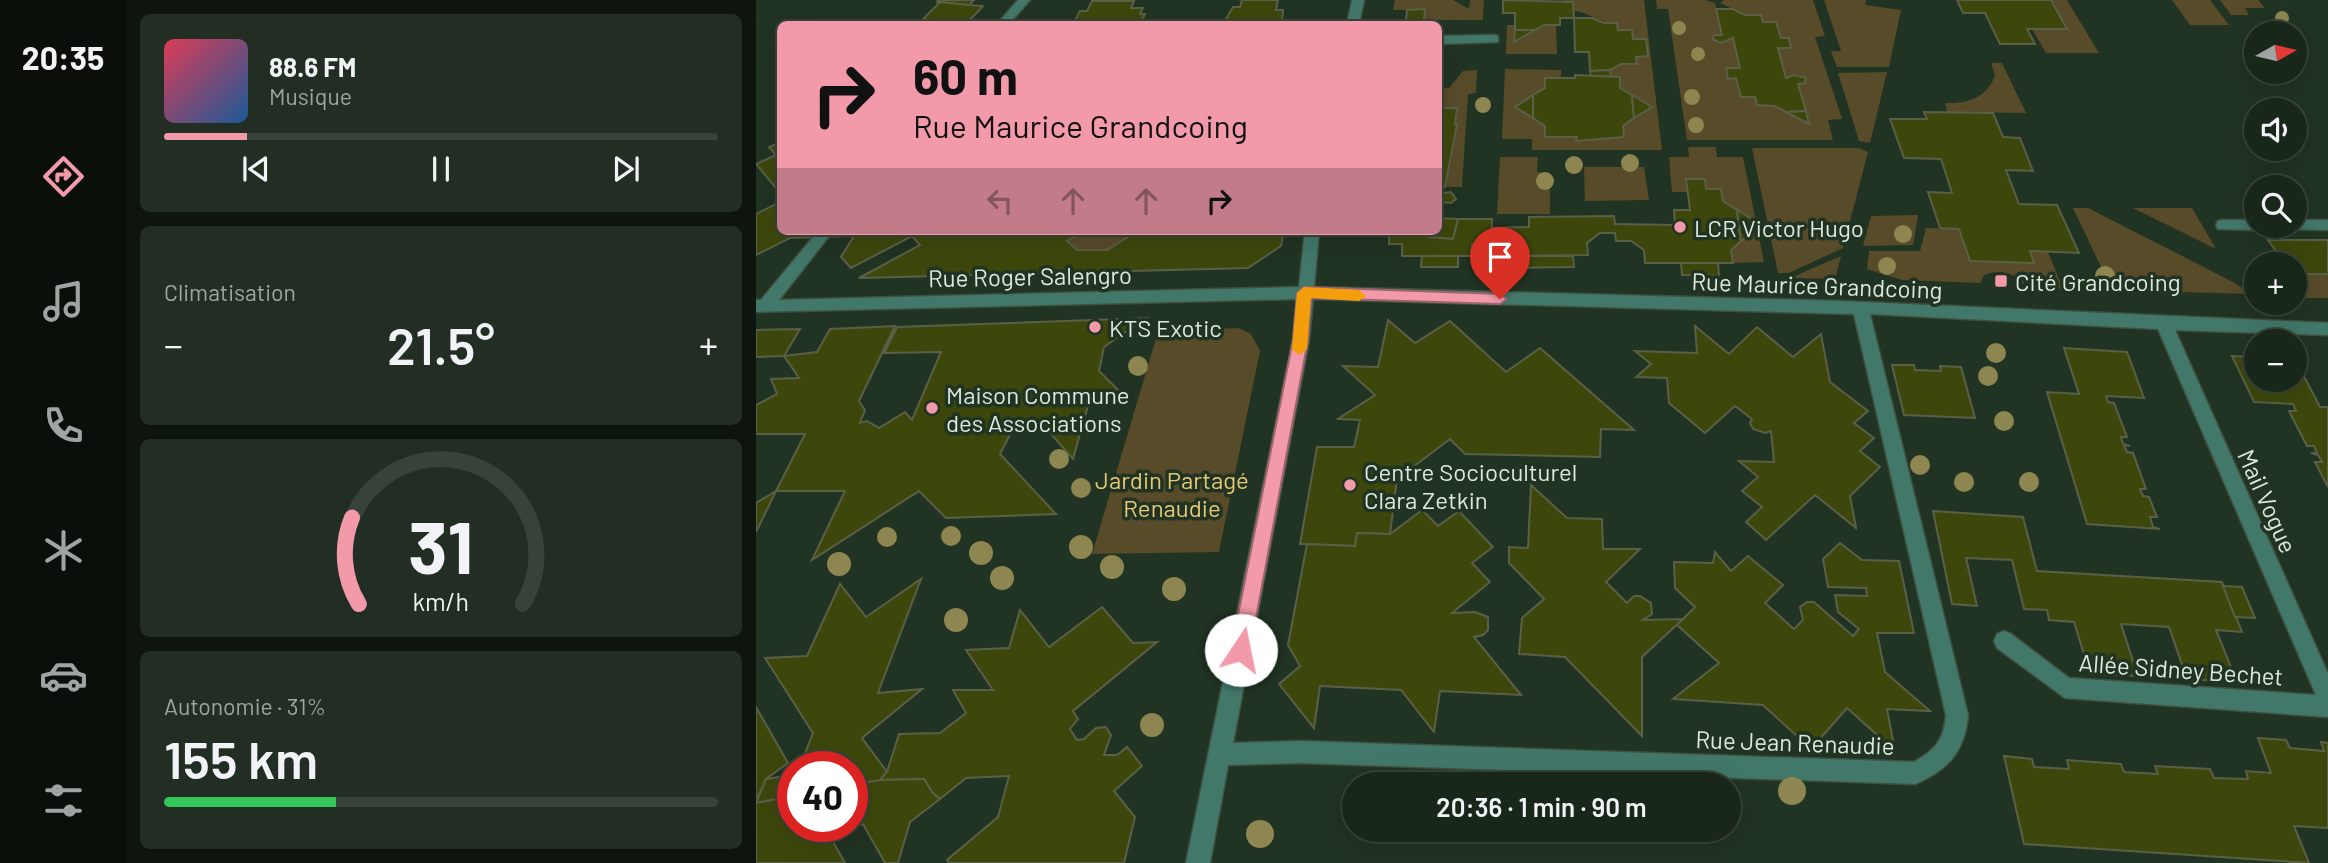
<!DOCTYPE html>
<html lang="fr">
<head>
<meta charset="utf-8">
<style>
  :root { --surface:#19261a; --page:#222e23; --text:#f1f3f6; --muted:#9fa5a2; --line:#374339; --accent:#f39aaa }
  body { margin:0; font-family:Barlow,sans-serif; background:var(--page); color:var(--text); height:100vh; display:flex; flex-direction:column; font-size:26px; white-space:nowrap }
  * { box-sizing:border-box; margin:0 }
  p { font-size:23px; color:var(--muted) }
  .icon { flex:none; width:38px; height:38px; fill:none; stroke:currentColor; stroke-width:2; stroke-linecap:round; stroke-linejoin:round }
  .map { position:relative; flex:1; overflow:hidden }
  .panel { display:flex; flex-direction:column; gap:14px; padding:14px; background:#0e150e; width:630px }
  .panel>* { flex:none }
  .top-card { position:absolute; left:21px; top:21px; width:665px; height:214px; border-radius:10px; box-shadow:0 7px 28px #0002,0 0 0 2px var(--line); background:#f39aaa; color:#111; overflow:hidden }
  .needle { width:46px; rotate:82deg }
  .buttons { position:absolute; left:1488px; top:21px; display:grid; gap:14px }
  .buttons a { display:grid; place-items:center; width:63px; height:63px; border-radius:50%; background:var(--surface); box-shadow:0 7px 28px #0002,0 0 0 2px var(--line); font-size:35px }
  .speed { position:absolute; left:21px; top:751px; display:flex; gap:14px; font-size:35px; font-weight:700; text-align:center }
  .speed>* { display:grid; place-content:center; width:91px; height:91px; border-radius:50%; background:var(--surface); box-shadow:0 7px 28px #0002,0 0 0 2px var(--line); line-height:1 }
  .speed .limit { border:10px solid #d22; background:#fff; color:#111 }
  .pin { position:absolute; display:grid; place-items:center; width:60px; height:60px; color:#fff; margin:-72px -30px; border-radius:50% 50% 50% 0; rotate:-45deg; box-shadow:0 0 7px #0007 }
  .pin .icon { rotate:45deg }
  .me { position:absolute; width:77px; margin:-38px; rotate:11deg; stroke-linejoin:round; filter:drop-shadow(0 0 5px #0008) }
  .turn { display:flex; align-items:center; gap:24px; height:147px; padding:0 21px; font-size:32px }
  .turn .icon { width:91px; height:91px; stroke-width:2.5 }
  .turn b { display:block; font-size:49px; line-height:60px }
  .lanes { display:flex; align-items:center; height:66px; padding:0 21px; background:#0003; justify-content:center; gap:35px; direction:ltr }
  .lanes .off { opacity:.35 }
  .big { font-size:52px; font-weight:600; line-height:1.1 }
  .panel .tile { flex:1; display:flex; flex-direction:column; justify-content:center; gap:10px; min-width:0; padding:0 24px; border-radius:10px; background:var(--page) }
  .panel .dial { align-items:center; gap:0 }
  .dial svg { height:182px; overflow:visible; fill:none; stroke:var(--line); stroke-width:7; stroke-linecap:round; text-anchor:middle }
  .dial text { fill:var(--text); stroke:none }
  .song { display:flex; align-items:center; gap:21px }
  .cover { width:84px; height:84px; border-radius:10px; background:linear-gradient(135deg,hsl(350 70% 55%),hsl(210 70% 35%)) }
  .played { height:7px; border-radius:4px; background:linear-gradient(90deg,var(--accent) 15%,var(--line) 15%) }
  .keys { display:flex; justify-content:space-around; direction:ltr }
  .heat { display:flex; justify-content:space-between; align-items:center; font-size:38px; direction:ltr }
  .charge { height:10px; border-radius:5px; background:linear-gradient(90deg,#34c759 31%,var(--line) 0) }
  .trip { position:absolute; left:586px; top:772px; width:399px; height:70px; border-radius:35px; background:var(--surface); box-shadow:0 7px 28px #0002,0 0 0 2px var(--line); font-weight:600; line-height:70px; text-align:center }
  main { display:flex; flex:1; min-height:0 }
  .tab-bar { display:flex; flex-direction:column; width:126px; justify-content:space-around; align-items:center; background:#0a0f0a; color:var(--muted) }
  .tab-bar .icon { width:49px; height:49px }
  .tab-bar .current { color:var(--accent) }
  .tab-bar b { font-size:32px; color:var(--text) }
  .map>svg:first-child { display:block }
  .green { fill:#574b2a }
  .building { fill:#3d470c; stroke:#5a6047; stroke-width:2 }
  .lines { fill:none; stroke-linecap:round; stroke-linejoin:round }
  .minor-casing { stroke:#3f5040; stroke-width:3 }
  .minor { fill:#42786a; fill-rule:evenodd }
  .tree { fill:#8d8650 }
  .route { fill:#f39aaa; stroke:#9e646e; stroke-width:2 }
  .slow { fill:#f59e0b }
  .poi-dot { fill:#f39aaa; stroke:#213322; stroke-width:2.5 }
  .labels { text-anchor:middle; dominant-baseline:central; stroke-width:7; stroke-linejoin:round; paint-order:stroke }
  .poi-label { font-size:24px; fill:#dee9de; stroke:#213322; text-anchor:start }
  .street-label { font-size:24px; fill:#dee9de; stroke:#213322 }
  .park-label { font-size:24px; fill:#e6c975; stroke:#213322 }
</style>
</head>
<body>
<main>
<nav class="tab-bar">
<b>20:35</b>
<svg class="icon current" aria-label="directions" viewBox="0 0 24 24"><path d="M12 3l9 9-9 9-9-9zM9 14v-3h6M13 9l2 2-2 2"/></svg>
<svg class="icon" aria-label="music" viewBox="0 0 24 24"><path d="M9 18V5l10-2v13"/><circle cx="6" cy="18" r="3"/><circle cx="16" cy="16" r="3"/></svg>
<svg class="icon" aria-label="phone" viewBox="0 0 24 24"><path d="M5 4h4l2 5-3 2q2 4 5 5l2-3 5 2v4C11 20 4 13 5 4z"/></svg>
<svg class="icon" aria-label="climate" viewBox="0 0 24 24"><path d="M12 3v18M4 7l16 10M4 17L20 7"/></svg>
<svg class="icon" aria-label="car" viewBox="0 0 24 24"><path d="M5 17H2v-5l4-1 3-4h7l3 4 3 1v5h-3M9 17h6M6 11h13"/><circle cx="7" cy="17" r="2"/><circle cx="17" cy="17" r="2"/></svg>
<svg class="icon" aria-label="filters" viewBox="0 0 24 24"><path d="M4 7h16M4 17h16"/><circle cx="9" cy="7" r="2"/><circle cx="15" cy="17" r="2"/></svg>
</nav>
<section class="panel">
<div class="tile">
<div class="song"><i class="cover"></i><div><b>88.6 FM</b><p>Musique</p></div></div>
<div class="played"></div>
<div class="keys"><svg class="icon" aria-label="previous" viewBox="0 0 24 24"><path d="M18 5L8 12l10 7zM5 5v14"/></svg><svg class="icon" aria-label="pause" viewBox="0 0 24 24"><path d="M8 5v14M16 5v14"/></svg><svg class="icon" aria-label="next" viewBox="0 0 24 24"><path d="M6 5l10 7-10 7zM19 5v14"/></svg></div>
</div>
<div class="tile"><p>Climatisation</p>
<div class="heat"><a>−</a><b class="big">21.5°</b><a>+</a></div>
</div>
<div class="tile dial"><svg viewBox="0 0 100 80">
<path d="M14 69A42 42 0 1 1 86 69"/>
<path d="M14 69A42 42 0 0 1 11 31" stroke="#f39aaa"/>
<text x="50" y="56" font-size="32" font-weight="700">31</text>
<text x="50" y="72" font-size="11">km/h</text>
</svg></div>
<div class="tile"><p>Autonomie · 31%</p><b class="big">155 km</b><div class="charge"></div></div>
</section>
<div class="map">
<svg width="1572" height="863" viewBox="0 0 1572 863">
  <rect width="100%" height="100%" fill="#213322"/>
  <g class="green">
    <polygon points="639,0 697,0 713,9 714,0 728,0 727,20 675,20 674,24 635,24 635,20 668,19 669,10 637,10"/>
    <path d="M804,0H888L906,150H776V139H746L749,69L805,70V78H789V88L759,107L789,126V137H821V141L868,137L867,126L896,106L864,88V78H855L854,70L865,64H880V57L892,56L890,39H877L862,30L861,23C841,24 835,12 817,11V2Z"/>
    <polygon points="900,0 949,0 959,3 966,35 959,35 956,39 965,43 977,38 984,68 970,69 972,78 980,78 985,97 999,97 1001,105 1019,106 1053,123 1042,84 1049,83 1050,78 1038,75 1030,78 1022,48 1035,48 1033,38 1025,38 1020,22 1007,22 1004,15 989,15 964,3 968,0 1057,0 1069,36 1059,37 1086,119 1072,120 1077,140 931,140 912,9 901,9"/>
    <polygon points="1068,0 1110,0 1109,5 1145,10 1133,67 1081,67 1075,51 1085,51"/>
    <polygon points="1295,0 1311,0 1343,53 1290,53 1276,29 1311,28"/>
    <polygon points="1416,0 1454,0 1473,25 1434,25"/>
    <polygon points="1464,0 1502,0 1509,8 1489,8 1493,15 1475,15"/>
    <polygon points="751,25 759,25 759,42 788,25 800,25 801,54 750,54"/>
    <path d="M1235,63H1246L1270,113L1191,112L1189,103C1210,104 1232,98 1239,75Z"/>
    <polygon points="721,70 720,93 712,94 706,187 689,187 701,125 699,124 700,108 688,108 683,101 682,87 693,88 707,71"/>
    <polygon points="1131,72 1114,143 1103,141 1082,73"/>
    <polygon points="932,147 960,147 961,157 987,157 1008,262 977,263 975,250 999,230 998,220 967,201 965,189 950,189 948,179 930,179 931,192 916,192 913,157 933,157"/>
    <polygon points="996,148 1103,148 1112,152 1087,248 1033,273 1022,273"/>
    <polygon points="744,157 782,157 781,172 794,173 794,214 741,214"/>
    <polygon points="828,167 888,167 893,200 829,201"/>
    <polygon points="1317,208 1332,208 1479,283 1495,294 1356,290"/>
    <polygon points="1377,208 1436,208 1460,249"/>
    <polygon points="1162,215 1157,245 1107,246 1115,216"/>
    <path d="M1170,228L1203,229L1214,261L1277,263L1274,251L1292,252L1307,289L1269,287C1259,272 1244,269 1228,275L1224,283L1146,280L1111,269L1113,251H1164Z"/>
    <polygon points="328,231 382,231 351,250 321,250 311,241"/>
    <polygon points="1085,256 1079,279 1034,278"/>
    <polygon points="1538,274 1572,274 1572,298 1539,298"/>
    <polygon points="482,328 495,334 504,351 463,552 336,554 402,332"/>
  </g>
  <g class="building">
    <polygon points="182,0 218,0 213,5 181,2"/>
    <polygon points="486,0 522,0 520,10 527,10 526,24 467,24 477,7 484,7"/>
    <polygon points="747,0 817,2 818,18 804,18 804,25 788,25 779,30 759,30 759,13 747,13"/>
    <polygon points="1201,0 1295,0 1311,29 1271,29 1279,44 1244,44 1229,13 1207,13"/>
    <polygon points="336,1 378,1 375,8 387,8 384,14 389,14 384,24 317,24 324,11 331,11"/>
    <polygon points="184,2 213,5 227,6 210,24 167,19"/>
    <polygon points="669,9 668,20 650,20 651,10"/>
    <polygon points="960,9 977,9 989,15 1005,15 1007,22 1020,22 1025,38 1033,38 1035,48 1022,48 1030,78 1038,75 1050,78 1049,83 1042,84 1050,111 1030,112 1019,106 1001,105 999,97 985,97 980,78 972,79 970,68 984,68 977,38 965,43 956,39 959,35 966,35"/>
    <polygon points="818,18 836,18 848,23 861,23 862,30 876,30 877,39 890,39 892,56 880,57 881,64 865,64 854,70 834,71 833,52 819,52"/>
    <polygon points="759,30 779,30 758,42"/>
    <polygon points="854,70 855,78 835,78 834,71"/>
    <polygon points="819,75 864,77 864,88 876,95 878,118 867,126 868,137 820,141 821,137 789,137 789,126 777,118 777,95 789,88 789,78 819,78"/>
    <polygon points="777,95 777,118 759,107"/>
    <polygon points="876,95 896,107 878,118"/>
    <polygon points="682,101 688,108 701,108 699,124 701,124 689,187 682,187"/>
    <polygon points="1050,111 1053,124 1030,112"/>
    <polygon points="1168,112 1237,113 1247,137 1264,138 1277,171 1250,170 1263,204 1301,205 1323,253 1274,251 1278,263 1214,261 1203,229 1184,228 1172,192 1196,193 1185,159 1148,158 1134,119 1171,119"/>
    <polygon points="24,142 24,193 0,164 20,155 13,147"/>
    <polygon points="930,179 949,179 950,189 965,189 967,201 981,210 985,241 975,250 977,263 889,263 888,250 875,241 860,241 859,233 844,233 831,243 832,255 746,256 735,243 735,228 773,227 773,217 858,216 859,224 919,225 918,210 934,210"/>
    <polygon points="684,187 687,187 686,193 695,192 700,199 695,203 684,202 682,215"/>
    <polygon points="24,202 24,231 58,231 63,237 34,238 0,255 0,214"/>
    <polygon points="981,210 998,220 999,230 985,241"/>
    <polygon points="682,218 702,219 697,239 672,237 673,231 682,231"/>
    <polygon points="702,219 736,219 735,243 716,244 715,256 646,256 646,244 633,244 633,231 673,231 672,237 697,239"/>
    <polygon points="75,231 328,231 311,241 321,250 351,250 382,231 528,231 525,246 492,268 103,278 164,245 156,236 95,268 85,257 98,236 63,237"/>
    <polygon points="1512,240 1572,240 1572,274 1538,274 1538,264 1529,264"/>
    <polygon points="666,256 702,256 702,267 665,267"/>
    <polygon points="746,256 817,256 818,267 745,268"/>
    <polygon points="925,263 962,263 963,276 926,275"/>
    <polygon points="390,318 348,347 343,371 368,396 335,395 317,459 289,427 258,427 244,454 300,514 190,518 163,491 56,560 89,491 20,491 49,434 0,434 0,405 21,394 15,379 43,378 28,356 61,352 74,329 139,326 103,401 109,410 104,423 111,421 123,428 149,412 156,420 185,352 128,353 141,327"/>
    <polygon points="632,320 659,343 694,321 750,372 784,348 878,430 845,429 844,457 709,454 694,439 641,479 634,534 601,533 599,546 544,544 561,447 598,447 604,420 582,419 619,395 587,366 622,367"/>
    <polygon points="939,326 973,354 1001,327 1037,357 1065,334 1074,382 1112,411 1098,423 1118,438 1104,451 1124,467 1094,496 1100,528 1059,495 1010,540 990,522 1006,507 986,491 1002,477 983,461 1018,462 1015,431 1009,433 997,429 994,423 996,419 979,406 949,433 913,403 911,378 880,377 895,364 879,351 941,353"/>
    <polygon points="44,329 28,356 0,357 0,330"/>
    <polygon points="1308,348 1371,352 1388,398 1350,396 1352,402 1358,403 1371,437 1365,437 1367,444 1374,446 1368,445 1371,452 1377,453 1390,489 1384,489 1387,496 1393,497 1401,517 1394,517 1397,527 1404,529 1331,524 1291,392 1323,394"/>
    <polygon points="1476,356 1500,357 1500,380 1538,380 1539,359 1564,407 1572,407 1572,487 1559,462 1566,462 1562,455 1555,453 1561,453 1558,446 1551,446 1533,411 1540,411 1537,404 1498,402"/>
    <polygon points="1136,365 1158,365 1159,370 1185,371 1184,366 1205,367 1219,418 1148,415"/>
    <polygon points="775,485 811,518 846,519 847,549 884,549 850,582 871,603 878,596 884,596 895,603 896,614 887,620 927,619 886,657 886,736 809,657 763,654 766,618 788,599 753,563 753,547 772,548"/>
    <polygon points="20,491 0,532 0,503"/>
    <polygon points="666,510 682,526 703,511 737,547 716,563 734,582 696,613 719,612 732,617 732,630 727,635 718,637 765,695 684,691 678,732 645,690 564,686 558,728 523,684 544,666 532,645 551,544 599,546 601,533 634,534"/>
    <polygon points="1177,511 1267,517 1281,571 1466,582 1486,632 1460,630 1481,682 1431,679 1413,627 1365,624 1382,676 1334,674 1318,622 1293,620 1291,610 1268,609 1256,560 1210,558 1221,606 1196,604"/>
    <polygon points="1084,543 1106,560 1143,561 1158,633 1121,633 1129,672 1174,711 1131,709 1139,751 1091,708 1055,749 1007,705 917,699 963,663 921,625 939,607 919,588 918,562 957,563 959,552 975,571 992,556 1027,585 1009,603 1038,629 1047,620 1044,607 1051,602 1058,602 1097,636 1103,629 1082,612 1079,595 1111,596 1110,588 1072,587 1067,559"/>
    <polygon points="165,579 122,693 166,689 106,738 131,772 124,780 96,785 96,766 44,766 57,733 9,658 51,656 84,584 110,617"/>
    <polygon points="1467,586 1486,587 1499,618 1479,617"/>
    <polygon points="346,607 377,643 401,642 317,711 322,719 314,729 321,740 328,739 340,728 350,727 355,735 348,755 361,755 371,747 386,766 358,791 379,817 368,863 193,863 191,860 242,817 253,776 210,778 184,799 176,792 168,779 124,780 131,772 143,734 184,733 210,713 197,690 237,690 210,650 253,648 264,610 293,647"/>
    <polygon points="0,707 32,763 10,779 0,801"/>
    <polygon points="1502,738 1530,740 1534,748 1568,751 1565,742 1572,743 1572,828 1538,826 1553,863 1268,844 1248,756 1276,759 1278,767 1313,769 1311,760 1365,764 1368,772 1402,774 1399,766 1454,769 1458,778 1492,779 1490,771 1515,773"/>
    <polygon points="37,775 37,796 0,803 10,779"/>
    <polygon points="168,779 176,792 184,799 154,822 142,863 129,863 107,824 71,831 89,863 0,863 0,803 37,796 37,826 96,826 96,785 124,780"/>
  </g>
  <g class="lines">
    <g class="minor-casing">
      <g id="minor">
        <polygon points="262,0 274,0 253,24 241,24"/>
        <polygon points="596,0 608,0 603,24 591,24"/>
        <polygon points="738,35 742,36 742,42 682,44 682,36"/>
        <polygon points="1467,220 1500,220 1500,226 1507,226 1500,230 1462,229 1460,225 1462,221"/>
        <polygon points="1538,220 1572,220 1572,230 1533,229 1531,226 1538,226"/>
        <path d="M62,231H77L23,300L543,287L549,231H563L558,287L1084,301L1572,323V335L1419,330L1572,674V717L1309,698L1241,648L1238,641L1241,634L1248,631L1255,634L1313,678L1560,695L1402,329L1114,314L1212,715C1209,751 1192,770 1159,784L545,763L472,765L454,863H430L537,340L541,299L0,312V300H5ZM557,299L1098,314L1190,715C1188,740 1179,750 1158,762L545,741L477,743L553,340Z"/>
      </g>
    </g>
    <use href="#minor" class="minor"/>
  </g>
  <g class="tree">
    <circle cx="1526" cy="18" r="7"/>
    <circle cx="923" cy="28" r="7"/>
    <circle cx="942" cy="54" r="7"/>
    <circle cx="936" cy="97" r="8"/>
    <circle cx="727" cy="105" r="8"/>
    <circle cx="940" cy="125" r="8"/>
    <circle cx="874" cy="163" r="9"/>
    <circle cx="818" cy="165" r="9"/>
    <circle cx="789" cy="181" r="9"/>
    <circle cx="1147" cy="234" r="9"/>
    <circle cx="1131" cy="266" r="9"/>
    <circle cx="1349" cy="276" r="10"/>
    <circle cx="1240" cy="353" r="10"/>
    <circle cx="382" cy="366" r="10"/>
    <circle cx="1232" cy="376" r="10"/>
    <circle cx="1248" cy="421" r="10"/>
    <circle cx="303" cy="459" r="10"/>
    <circle cx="1164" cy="465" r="10"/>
    <circle cx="1208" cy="482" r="10"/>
    <circle cx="1273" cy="482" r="10"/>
    <circle cx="325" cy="488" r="10"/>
    <circle cx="195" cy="536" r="10"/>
    <circle cx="131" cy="537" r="10"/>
    <circle cx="325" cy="547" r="12"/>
    <circle cx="225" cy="553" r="12"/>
    <circle cx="83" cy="564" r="12"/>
    <circle cx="356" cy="567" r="12"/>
    <circle cx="246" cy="578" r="12"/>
    <circle cx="418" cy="589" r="12"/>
    <circle cx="200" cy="620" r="12"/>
    <circle cx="396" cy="725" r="12"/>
    <circle cx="1036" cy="791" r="14"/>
    <circle cx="504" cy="834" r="14"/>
  </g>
  <polygon class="route" points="548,287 744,294 751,299 744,304 555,298 552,340 494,650 491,657 485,659 478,657 475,650 537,340 541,293"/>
  <polygon class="slow" points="548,287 603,290 610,296 603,301 555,298 551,349 543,355 536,349 541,293"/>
  <g class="poi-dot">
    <circle cx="924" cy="227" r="7"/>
    <rect x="1238" y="274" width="14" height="14" rx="3.5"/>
    <circle cx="339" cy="327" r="7"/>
    <circle cx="176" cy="408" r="7"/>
    <circle cx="594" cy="485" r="7"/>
  </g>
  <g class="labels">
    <g class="poi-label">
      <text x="938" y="227">LCR Victor Hugo</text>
      <text x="1259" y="281">Cité Grandcoing</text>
      <text x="353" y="327">KTS Exotic</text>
      <text x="190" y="394">Maison Commune<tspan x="190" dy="28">des Associations</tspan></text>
      <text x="608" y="471">Centre Socioculturel<tspan x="608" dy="28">Clara Zetkin</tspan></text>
    </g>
    <g class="street-label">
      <text transform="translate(274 276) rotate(-1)">Rue Roger Salengro</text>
      <text transform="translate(1061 285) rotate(2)">Rue Maurice Grandcoing</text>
      <text transform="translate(1512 501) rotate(66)">Mail Vogue</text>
      <text transform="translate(1425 669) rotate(4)">Allée Sidney Bechet</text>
      <text transform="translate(1039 742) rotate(2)">Rue Jean Renaudie</text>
    </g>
    <g class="park-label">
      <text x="416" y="479">Jardin Partagé<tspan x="416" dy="28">Renaudie</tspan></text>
    </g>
  </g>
</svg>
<div class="buttons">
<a><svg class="needle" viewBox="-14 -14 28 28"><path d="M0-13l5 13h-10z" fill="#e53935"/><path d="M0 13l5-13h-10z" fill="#9fa5a2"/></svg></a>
<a><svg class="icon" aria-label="sound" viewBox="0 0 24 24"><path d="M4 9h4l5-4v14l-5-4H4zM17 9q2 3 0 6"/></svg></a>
<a><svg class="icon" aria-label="search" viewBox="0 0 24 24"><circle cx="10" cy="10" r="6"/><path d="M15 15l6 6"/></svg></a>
<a>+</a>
<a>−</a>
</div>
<div class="speed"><div class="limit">40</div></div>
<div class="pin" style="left:744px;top:299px;background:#d93025"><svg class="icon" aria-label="arrive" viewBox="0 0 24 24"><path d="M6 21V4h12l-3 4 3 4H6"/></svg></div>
<svg class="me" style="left:485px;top:650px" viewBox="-20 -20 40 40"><circle r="19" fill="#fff"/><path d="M0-13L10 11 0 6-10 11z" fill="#f39aaa"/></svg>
<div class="trip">20:36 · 1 min · 90 m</div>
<div class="top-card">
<div class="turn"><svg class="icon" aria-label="right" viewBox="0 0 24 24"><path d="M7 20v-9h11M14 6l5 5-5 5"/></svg><div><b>60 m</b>Rue Maurice Grandcoing</div></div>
<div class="lanes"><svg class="icon off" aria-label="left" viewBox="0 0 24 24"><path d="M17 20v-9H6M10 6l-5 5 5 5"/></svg><svg class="icon off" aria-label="ahead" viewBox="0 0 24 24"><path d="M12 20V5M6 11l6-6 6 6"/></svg><svg class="icon off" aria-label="ahead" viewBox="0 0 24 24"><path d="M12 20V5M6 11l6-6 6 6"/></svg><svg class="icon" aria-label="right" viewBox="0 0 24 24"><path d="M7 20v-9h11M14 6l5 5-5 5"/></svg></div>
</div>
</div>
</main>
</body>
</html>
